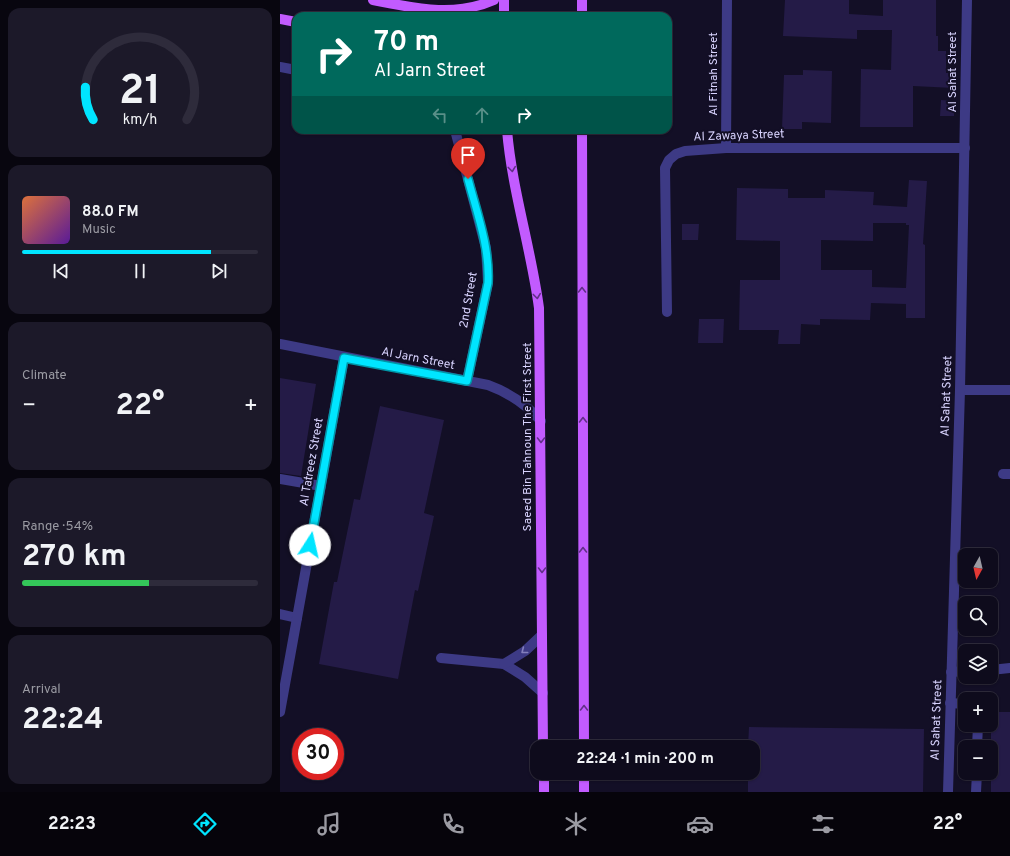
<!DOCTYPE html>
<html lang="en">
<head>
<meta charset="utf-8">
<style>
  :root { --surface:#0e0b1c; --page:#1c1929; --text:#f1f3f6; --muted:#9b9ba3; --line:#2e2b3b; --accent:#00e5ff }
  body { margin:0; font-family:Overpass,sans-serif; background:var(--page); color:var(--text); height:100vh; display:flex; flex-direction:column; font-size:15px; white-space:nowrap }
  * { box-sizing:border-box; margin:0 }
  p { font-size:13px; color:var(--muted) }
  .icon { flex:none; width:22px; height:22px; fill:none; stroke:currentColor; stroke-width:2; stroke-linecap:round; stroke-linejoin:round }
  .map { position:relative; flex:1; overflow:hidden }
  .side { display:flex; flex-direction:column; gap:8px; padding:8px; background:#08060f; width:280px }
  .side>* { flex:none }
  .guide { position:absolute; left:12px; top:12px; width:380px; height:122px; border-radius:12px; box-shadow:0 1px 3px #0004,0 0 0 1px var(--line); background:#00695c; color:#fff; overflow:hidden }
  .needle { width:26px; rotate:188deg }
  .controls { position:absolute; left:678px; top:548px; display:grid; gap:8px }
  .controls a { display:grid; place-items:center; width:40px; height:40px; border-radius:8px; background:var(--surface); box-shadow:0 1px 3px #0004,0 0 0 1px var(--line); font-size:20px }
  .speed { position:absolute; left:12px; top:728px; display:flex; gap:8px; font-size:20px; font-weight:700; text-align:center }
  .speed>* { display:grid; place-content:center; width:52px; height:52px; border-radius:50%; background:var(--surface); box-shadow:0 1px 3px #0004,0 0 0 1px var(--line); line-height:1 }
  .speed .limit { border:6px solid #d22; background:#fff; color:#111 }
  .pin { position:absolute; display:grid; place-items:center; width:34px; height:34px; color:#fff; margin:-41px -17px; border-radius:50% 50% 50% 0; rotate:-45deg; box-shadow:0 0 4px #0007 }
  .pin .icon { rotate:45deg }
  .me { position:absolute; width:44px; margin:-22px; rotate:10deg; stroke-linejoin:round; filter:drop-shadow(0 0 3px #0008) }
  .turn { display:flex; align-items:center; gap:14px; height:84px; padding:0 16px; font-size:18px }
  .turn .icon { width:52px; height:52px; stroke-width:2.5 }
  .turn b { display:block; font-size:28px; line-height:34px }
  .lanes { display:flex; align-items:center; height:38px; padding:0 16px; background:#0003; justify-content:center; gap:20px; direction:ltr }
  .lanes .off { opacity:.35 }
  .big { font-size:30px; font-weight:700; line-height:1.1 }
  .side .card { flex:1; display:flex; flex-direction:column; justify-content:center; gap:6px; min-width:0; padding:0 14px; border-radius:12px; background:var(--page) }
  .side .dial { align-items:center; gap:0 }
  .dial svg { height:104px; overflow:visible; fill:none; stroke:var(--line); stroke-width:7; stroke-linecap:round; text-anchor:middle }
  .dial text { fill:var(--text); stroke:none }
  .song { display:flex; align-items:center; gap:12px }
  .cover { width:48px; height:48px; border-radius:6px; background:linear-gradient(135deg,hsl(20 70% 55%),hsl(270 70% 35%)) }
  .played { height:4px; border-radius:2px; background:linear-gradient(90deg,var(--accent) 80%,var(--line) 80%) }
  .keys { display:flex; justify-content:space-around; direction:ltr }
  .heat { display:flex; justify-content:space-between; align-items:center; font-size:22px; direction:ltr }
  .charge { height:6px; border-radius:3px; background:linear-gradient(90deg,#34c759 54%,var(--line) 0) }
  .trip { position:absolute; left:250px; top:740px; width:230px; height:40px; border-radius:12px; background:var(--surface); box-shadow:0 1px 3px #0004,0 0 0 1px var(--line); font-weight:700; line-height:40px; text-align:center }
  .tabs { display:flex; height:64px; justify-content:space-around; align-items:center; background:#06040b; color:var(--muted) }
  .tabs .icon { width:28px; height:28px }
  .tabs .active { color:var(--accent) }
  .tabs b { font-size:18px; color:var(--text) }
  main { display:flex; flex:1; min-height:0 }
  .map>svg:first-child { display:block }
  .building { fill:#241b47; fill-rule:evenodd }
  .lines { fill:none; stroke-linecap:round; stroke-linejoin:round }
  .minor { stroke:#3d3a85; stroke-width:10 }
  .major { stroke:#c25bff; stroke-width:10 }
  .oneway { stroke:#623188 }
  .oneway2 { stroke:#837fbc }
  .route-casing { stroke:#0095a6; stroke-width:10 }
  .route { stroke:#00e5ff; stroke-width:7 }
  .labels { text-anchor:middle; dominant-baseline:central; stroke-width:4; stroke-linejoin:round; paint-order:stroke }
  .street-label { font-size:12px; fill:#d9d4ff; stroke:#130f26 }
</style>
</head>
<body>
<main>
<section class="side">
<div class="card dial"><svg viewBox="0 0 100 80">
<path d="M14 69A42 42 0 1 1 86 69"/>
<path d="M14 69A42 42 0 0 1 8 44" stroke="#00e5ff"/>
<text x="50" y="56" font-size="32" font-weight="700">21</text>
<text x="50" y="72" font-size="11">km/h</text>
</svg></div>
<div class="card">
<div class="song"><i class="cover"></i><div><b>88.0 FM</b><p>Music</p></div></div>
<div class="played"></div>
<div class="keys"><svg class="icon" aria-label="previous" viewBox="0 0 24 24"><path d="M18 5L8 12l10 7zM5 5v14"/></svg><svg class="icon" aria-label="pause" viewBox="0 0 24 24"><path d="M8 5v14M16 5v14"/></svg><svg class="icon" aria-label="next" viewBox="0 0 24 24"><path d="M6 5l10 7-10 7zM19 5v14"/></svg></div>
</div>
<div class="card"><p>Climate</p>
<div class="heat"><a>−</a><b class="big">22°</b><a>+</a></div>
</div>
<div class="card"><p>Range · 54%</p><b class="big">270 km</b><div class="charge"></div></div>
<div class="card"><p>Arrival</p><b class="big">22:24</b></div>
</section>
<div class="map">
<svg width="730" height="792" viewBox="0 0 730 792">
  <rect width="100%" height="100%" fill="#130f26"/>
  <g class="building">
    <polygon points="505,0 569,0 569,14 603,16 603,0 656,0 656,36 658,36 658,51 666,51 666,73 675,73 674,88 633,86 633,127 580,127 581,69 611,70 612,30 577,30 577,39 503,36"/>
    <polygon points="523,70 552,71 551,123 522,122 522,129 502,129 504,75 523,75"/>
    <polygon points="661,100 674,101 674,116 660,116"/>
    <path d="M629,180L647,181L643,244L645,245V318H626V304L591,303L590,320L540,319V325L521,324L520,344H498L499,330H459L460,280H500V241L456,240L457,188L508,189V198H545V190L594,192L593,205L627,207ZM593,223H626V225H629L626,288L592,287V270H541V240L593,241Z"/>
    <polygon points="402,224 419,224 418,240 402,240"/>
    <polygon points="419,319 444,319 443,343 418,343"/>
    <polygon points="0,378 36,384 21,476 0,473"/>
    <polygon points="100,406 164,420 144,513 154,516 138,591 135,590 118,679 39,664 54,582 57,582 74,499 80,500"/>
    <rect x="711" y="712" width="19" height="80"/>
    <polygon points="469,727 644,729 643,792 468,792 468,773 473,773 473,747 468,747"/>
  </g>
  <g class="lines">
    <g class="minor">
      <polyline points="0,67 16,70"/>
      <polyline points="175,130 206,248 208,283 187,381"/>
      <polyline points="446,148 447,0"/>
      <polyline points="387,312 385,168 389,160 396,154 405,151 446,148 685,148"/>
      <path d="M0,344L208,385C230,393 246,404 261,421"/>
      <polyline points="680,390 730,390"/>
      <polyline points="723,474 730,474"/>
      <polyline points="0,479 41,486"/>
      <polyline points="0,614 17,618"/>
      <polyline points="161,658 224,664 245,677 263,693"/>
      <polyline points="224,664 245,651 262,635"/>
      <polyline points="711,670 730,668"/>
      <polyline points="671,672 685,671"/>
      <polyline points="670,703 685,704"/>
      <polyline points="0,712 64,358"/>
      <polyline points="697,747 698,725"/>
      <polyline points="668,792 680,390 687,0"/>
      <polyline points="696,792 697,773"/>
    </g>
    <g class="major">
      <path d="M93,0C134,8 174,18 214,0"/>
      <polyline points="224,16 224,0"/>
      <polyline points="302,16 302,0"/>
      <polyline points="0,19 16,22"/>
      <path d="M227,130C232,190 251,248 259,308L263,747"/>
      <polyline points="302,130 304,747"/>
      <polyline points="264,773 264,792"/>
      <polyline points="304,773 304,792"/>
    </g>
  </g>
  <defs><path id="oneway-chevron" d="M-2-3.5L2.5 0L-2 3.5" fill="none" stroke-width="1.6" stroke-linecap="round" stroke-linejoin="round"/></defs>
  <g class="oneway">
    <use href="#oneway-chevron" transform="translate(232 169) rotate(83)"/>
    <use href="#oneway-chevron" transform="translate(302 290) rotate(-90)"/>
    <use href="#oneway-chevron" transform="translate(257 296) rotate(83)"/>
    <use href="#oneway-chevron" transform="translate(303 420) rotate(-90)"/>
    <use href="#oneway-chevron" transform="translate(261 440) rotate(90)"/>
    <use href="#oneway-chevron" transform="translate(303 550) rotate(-90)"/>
    <use href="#oneway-chevron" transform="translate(262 570) rotate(90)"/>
    <use href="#oneway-chevron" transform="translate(304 708) rotate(-90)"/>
  </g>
  <use class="oneway2" href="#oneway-chevron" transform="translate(244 651) rotate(142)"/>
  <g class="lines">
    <g class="route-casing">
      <path id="route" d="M30,545L64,358L187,381L208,283C210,248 197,213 188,179"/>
    </g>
    <use href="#route" class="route"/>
  </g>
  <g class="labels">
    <g class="street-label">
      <text transform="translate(673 72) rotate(-90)">Al Sahat Street</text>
      <text transform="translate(434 74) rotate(-90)">Al Fitnah Street</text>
      <text transform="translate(459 136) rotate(-2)">Al Zawaya Street</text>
      <text transform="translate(189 300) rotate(-80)">2nd Street</text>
      <text transform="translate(138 359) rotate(11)">Al Jarn Street</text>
      <text transform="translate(667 396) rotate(-88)">Al Sahat Street</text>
      <text transform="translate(248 437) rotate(-90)">Saeed Bin Tahnoun The First Street</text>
      <text transform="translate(32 462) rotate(-80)">Al Tatreez Street</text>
      <text transform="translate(657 720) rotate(-88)">Al Sahat Street</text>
    </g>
  </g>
</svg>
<div class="controls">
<a><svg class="needle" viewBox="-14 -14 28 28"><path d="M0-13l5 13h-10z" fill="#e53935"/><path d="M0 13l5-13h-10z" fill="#9b9ba3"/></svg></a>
<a><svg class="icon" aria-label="search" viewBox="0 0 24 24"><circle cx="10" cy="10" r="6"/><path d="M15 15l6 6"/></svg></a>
<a><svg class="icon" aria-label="layers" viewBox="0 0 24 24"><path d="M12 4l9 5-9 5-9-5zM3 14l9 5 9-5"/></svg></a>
<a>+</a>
<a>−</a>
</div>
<div class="speed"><div class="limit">30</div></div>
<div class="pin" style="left:188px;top:179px;background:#d93025"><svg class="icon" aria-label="arrive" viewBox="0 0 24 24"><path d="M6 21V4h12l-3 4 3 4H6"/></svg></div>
<svg class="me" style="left:30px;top:545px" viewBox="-20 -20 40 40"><circle r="19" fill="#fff"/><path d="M0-13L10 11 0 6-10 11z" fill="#00e5ff"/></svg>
<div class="trip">22:24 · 1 min · 200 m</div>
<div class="guide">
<div class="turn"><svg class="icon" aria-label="right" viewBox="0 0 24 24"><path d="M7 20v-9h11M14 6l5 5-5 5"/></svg><div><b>70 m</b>Al Jarn Street</div></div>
<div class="lanes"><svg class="icon off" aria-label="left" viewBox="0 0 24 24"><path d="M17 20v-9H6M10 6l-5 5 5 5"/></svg><svg class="icon off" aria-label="ahead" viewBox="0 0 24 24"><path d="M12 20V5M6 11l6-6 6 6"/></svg><svg class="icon" aria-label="right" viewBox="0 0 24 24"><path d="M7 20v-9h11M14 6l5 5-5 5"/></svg></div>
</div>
</div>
</main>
<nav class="tabs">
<b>22:23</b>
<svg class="icon active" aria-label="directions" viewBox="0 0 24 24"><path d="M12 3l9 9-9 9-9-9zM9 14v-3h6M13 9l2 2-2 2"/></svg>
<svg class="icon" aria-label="music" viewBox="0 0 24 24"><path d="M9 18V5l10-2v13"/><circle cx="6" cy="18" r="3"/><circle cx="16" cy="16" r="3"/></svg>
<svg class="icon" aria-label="phone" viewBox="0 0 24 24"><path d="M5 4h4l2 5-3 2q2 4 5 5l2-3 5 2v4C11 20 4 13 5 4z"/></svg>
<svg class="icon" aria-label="climate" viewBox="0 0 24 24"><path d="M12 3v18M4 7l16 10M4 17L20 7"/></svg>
<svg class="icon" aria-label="car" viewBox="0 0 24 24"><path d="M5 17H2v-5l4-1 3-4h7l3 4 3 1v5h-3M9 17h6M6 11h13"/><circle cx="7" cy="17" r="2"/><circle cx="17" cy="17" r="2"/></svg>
<svg class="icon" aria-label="filters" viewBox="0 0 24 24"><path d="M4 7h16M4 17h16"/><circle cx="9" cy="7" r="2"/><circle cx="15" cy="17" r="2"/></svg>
<b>22°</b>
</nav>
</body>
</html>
